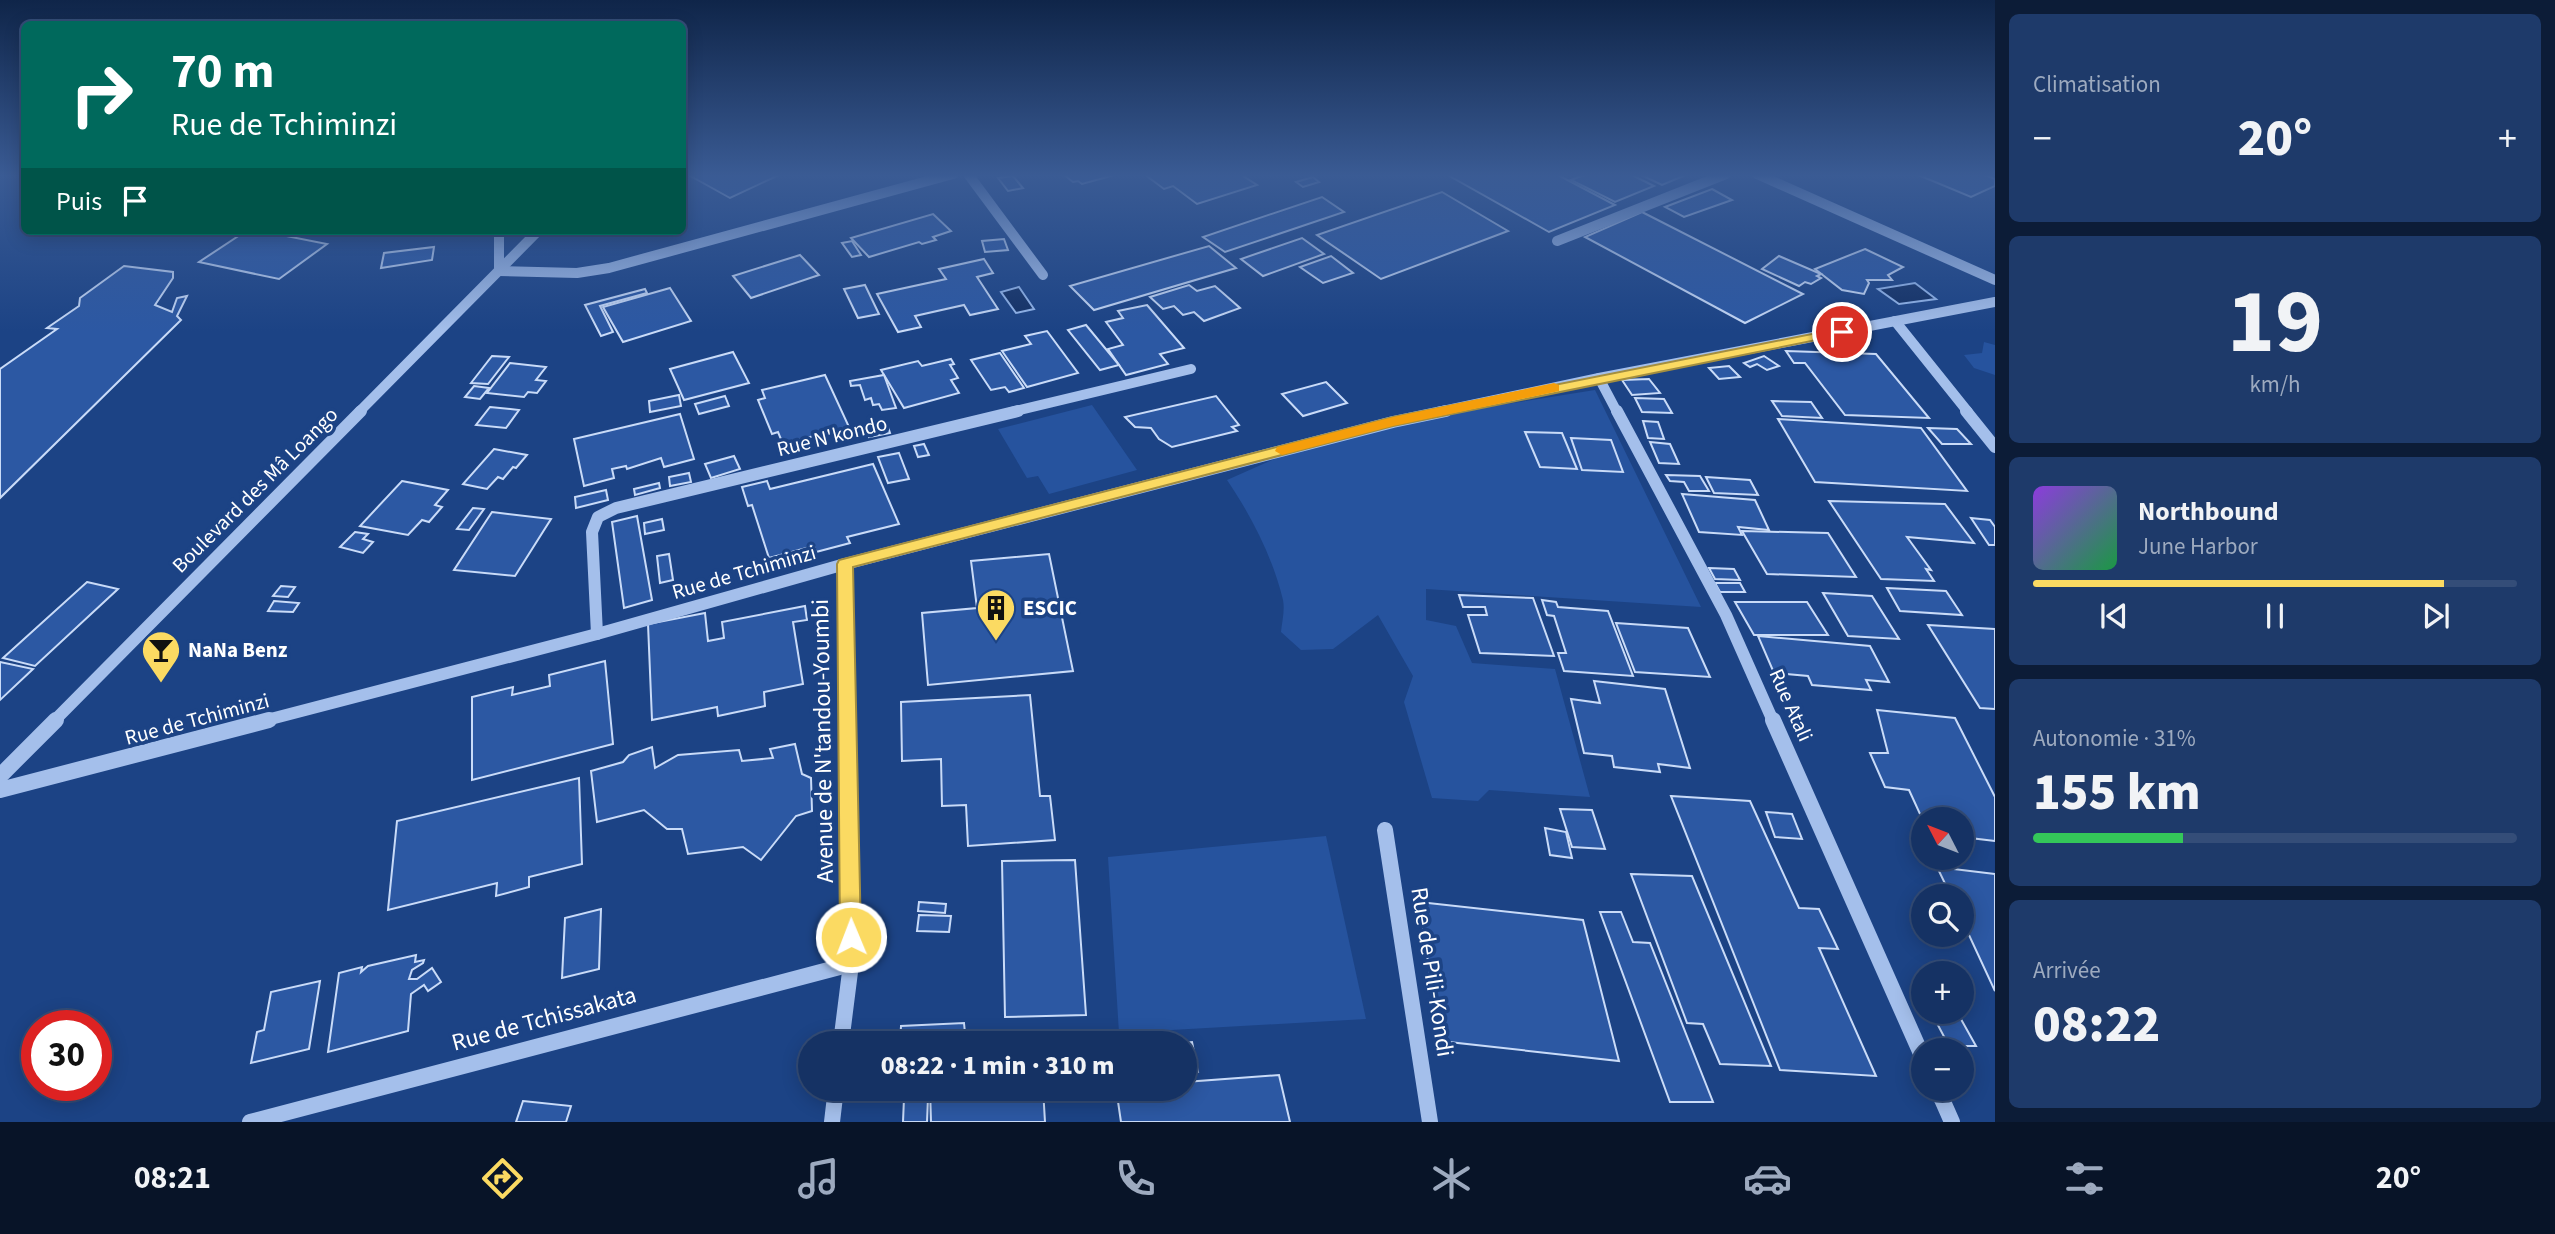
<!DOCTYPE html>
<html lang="fr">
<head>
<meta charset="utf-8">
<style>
  :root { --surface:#153264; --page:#1e3a6a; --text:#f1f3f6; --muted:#9daabf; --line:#344d78; --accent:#fbda62 }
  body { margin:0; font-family:"Source Sans 3",sans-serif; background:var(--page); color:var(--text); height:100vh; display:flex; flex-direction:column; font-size:26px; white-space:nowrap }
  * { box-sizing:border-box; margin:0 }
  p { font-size:23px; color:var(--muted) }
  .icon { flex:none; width:38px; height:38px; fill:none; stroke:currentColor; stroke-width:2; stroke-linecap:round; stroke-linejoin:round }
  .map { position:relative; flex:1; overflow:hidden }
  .details { display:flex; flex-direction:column; gap:14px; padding:14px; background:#0c1c37; width:560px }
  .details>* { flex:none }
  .banner { position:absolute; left:21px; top:21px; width:665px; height:214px; border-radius:10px; box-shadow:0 4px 18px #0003,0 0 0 2px var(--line); background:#00695c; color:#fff; overflow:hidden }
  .needle { width:46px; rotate:312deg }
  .tools { position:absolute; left:1911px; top:807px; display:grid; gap:14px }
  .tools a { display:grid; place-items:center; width:63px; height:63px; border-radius:50%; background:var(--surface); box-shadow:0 4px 18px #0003,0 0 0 2px var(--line); font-size:35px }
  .speed { position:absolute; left:21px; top:1010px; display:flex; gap:14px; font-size:35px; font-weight:700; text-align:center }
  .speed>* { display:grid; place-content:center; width:91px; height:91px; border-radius:50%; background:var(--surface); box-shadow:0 4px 18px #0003,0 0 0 2px var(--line); line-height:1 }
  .speed .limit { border:10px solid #d22; background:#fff; color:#111 }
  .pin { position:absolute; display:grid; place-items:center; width:60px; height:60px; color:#fff; margin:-30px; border:4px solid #fff; border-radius:50%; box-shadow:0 2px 7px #0007 }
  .me { position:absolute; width:77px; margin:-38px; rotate:359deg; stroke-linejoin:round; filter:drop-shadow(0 0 5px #0008) }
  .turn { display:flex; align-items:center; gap:24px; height:147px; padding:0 35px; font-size:32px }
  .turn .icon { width:91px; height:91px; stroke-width:2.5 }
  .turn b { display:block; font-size:49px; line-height:60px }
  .then { display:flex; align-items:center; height:66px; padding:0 35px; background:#0003; gap:14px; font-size:26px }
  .big { font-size:52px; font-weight:800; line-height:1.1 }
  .details .tile { flex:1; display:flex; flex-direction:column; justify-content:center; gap:10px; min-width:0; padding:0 24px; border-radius:10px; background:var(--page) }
  .details .dial { align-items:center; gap:0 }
  .dial b { font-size:91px; line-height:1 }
  .song { display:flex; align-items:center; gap:21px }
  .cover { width:84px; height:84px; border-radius:10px; background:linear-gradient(135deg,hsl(270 70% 55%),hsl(140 70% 35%)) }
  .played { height:7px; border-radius:4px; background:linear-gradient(90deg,var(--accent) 85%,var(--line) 85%) }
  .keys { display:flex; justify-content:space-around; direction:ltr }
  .heat { display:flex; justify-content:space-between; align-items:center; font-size:38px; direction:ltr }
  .charge { height:10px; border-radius:5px; background:linear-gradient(90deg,#34c759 31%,var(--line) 0) }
  .trip { position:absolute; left:798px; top:1031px; width:399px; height:70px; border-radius:35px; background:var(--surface); box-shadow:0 4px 18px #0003,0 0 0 2px var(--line); font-weight:800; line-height:70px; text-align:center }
  .tabs { display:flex; height:112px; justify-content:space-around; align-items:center; background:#081428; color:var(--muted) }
  .tabs .icon { width:49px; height:49px }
  .tabs .on { color:var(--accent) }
  .tabs b { font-size:32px; color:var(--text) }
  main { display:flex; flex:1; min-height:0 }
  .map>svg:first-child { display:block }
  .green { fill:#26539e }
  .water { fill:#133064; stroke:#97b9ed; stroke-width:2 }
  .building { fill:#2c58a3; stroke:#c9dbf8; stroke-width:2 }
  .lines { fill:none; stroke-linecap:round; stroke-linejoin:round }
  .minor-far2 { stroke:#a4bfeb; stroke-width:10 }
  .minor-far1 { stroke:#a4bfeb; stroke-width:12 }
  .minor { stroke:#a4bfeb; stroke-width:16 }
  .route { fill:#fbda62; stroke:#a38e40; stroke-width:2 }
  .slow { fill:#f59e0b }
  .labels { text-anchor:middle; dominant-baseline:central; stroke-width:7; stroke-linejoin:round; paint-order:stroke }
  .street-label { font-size:21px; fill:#fff; stroke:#1c4385 }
  .poi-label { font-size:21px; font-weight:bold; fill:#fff; stroke:#1c4385; text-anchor:start }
  .near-street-label { font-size:24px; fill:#fff; stroke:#1c4385 }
</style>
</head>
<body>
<main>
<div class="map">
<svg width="1995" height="1122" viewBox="0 0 1995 1122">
  <rect width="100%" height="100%" fill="#1c4385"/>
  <g class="green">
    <polygon points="1984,342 1995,345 1995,375 1974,368 1964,355 1982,353"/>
    <path d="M1595,390L1701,607L1426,589V620L1456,626L1472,663L1555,669L1590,797L1489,790L1478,801L1432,798L1404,702L1413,676L1378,615L1333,649L1301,650L1281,632C1282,622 1285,610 1283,600C1273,558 1251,515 1227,480L1315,441L1462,411Z"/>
    <polygon points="1092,405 1137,470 1049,494 1038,476 1027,478 998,429"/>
    <polygon points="1326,836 1366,1019 1119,1033 1108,857"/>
  </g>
  <g class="water">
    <polygon points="1915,283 1936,299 1899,304 1878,289"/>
    <polygon points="1019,287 1034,309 1016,313 1001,292"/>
  </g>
  <g class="building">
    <polygon points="687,174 781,174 730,198"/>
    <polygon points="1063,174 1109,174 1111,176 1082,184 1078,181 1073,182"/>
    <polygon points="1144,174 1240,174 1257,185 1197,204 1173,186 1164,189"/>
    <polygon points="1446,174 1556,174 1615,205 1549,232"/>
    <polygon points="1587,174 1630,174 1654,186 1615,202 1571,180"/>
    <polygon points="1639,174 1688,174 1662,185"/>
    <polygon points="1916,174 1983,174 1995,179 1995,186 1971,197"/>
    <polygon points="1013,176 1023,188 1008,191 998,178"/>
    <polygon points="1313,177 1319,182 1303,187 1296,182"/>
    <polygon points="1712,189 1732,200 1684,217 1665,207"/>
    <polygon points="1442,192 1508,231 1381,279 1317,235"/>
    <polygon points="1322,197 1344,212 1225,252 1203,237"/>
    <polygon points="1642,212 1803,294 1745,323 1585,237"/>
    <polygon points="933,214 951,231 933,237 936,240 922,244 919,242 869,257 851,238"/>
    <polygon points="246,231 261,231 327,244 279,279 199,262"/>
    <polygon points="1302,238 1324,254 1263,276 1241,259"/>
    <polygon points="1004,239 1008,250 985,252 982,241"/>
    <polygon points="852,241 861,255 852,257 842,243"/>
    <polygon points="1209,246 1236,268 1094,310 1070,286"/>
    <polygon points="434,247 432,260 381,268 384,253"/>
    <polygon points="1865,249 1903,267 1888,275 1892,280 1867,280 1869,283 1864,294 1842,290 1815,269"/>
    <polygon points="800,255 819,275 751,298 733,276"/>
    <polygon points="1331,256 1353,273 1323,283 1300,267"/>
    <polygon points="1779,256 1821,274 1817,276 1821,278 1811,284 1805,282 1799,286 1762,269"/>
    <polygon points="984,259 993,273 977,277 998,309 970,315 964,305 915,316 921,327 898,332 877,294 946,279 939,269"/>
    <polygon points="124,266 173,272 173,278 155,305 172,312 177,298 187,296 177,316 181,320 0,498 0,369 57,329 47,328 79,306 80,298"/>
    <polygon points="865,285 879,314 858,318 844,289"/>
    <polygon points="1189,285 1197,291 1215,286 1240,308 1204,321 1194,312 1183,315 1174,306 1163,309 1150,297"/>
    <polygon points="670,288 691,321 623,342 603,307"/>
    <polygon points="645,289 647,293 600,306 613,332 601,336 585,305"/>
    <polygon points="1147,305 1184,348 1160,354 1168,364 1126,375 1108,349 1123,345 1106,322 1123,318 1118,311"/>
    <polygon points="1086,325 1119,365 1100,370 1068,330"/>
    <polygon points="1047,331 1078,373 1027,387 1002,351 1031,344 1025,336"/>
    <polygon points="1786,351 1876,354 1929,418 1845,415 1805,363 1794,363"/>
    <polygon points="733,352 749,383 684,400 670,369"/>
    <polygon points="1000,353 1024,388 1009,392 1005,387 991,390 971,360"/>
    <polygon points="492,356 509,357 488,384 471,383"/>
    <polygon points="1764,356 1779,366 1767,370 1757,364 1750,367 1744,363"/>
    <polygon points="951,359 954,364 950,365 958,378 951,380 959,393 904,408 881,370 918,361 922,366"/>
    <polygon points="510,363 546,367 536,380 546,381 537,393 528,392 524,397 487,393"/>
    <polygon points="1729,366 1740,377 1719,379 1709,368"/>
    <polygon points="825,375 849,427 783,444 778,432 772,434 758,400 765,398 762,390"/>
    <polygon points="884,375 896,408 882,410 879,404 873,405 871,398 865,400 860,385 851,386 850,381"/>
    <polygon points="1649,379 1660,393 1632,395 1622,380"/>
    <polygon points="1326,382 1347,403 1303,416 1282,394"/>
    <polygon points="474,386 489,388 480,399 465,397"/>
    <polygon points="679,395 681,406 650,412 649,401"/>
    <polygon points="725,396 729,406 699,414 695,404"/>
    <polygon points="1216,396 1239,425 1232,427 1237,431 1172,447 1159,439 1151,428 1135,427 1125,417"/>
    <polygon points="1635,398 1664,399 1672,413 1642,412"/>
    <polygon points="1772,401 1811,402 1822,418 1782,416"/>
    <polygon points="490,407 519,410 506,428 476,425"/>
    <polygon points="680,414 694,459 664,467 661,458 627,469 626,466 612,469 614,478 584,486 574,439"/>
    <polygon points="1778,419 1921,428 1967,491 1815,482"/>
    <polygon points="886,421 890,433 869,437 865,425"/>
    <polygon points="1643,421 1658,422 1664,439 1648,438"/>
    <polygon points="1928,428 1957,429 1971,444 1942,444"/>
    <polygon points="1525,432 1562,433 1577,469 1540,467"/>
    <polygon points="1571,438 1611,440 1623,472 1582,470"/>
    <polygon points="1650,442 1670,444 1679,464 1659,463"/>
    <polygon points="924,444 929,455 918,457 914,446"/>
    <polygon points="494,449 527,455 516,468 513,467 503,479 498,477 487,489 463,484"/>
    <polygon points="899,453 909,479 888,483 878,457"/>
    <polygon points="734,456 740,469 711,478 705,464"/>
    <polygon points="873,464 899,524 847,537 850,543 816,552 814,546 769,558 752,505 748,506 742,487 767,481 770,489"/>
    <polygon points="689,473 691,482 670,486 669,477"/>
    <polygon points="1666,475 1700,476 1709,491 1689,491 1684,482 1670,481"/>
    <polygon points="1706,477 1750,480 1758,495 1714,493"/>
    <polygon points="402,481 448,490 435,505 442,507 429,522 422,520 408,535 360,526"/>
    <polygon points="659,483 660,488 635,495 634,489"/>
    <polygon points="606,490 608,500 576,508 575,497"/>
    <polygon points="1682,494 1755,500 1769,530 1738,527 1742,535 1699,532"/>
    <polygon points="1829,501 1945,504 1974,543 1907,537 1931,570 1926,569 1934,581 1881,579"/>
    <polygon points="473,508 484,509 469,530 457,529"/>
    <polygon points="492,512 551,519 515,576 454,570"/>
    <polygon points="637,516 652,600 624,608 612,522"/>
    <polygon points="1971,518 1990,520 1995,527 1995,545 1989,545"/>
    <polygon points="662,519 664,530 645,534 644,523"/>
    <polygon points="1742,531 1828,533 1856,577 1767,574"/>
    <polygon points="355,532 368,534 363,539 373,542 363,553 340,547"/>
    <polygon points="669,554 673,580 660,583 657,556"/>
    <polygon points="1049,554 1073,671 928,685 922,613 977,608 971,561"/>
    <polygon points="1709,568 1734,569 1740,580 1715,579"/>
    <polygon points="87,582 118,589 35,666 3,658"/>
    <polygon points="1715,583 1740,583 1745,592 1720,592"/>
    <polygon points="281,586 295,587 288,597 273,596"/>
    <polygon points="1887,588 1946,591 1962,615 1900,611"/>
    <polygon points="1823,593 1872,596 1899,639 1848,636"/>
    <polygon points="1459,595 1533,598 1554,656 1480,653 1468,615 1487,615 1485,607 1463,607"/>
    <polygon points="1542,600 1556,602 1558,607 1608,611 1633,676 1564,671 1558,653 1566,653 1554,616 1547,615"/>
    <polygon points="274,601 299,603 293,612 268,611"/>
    <polygon points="1735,602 1807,602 1828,635 1754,635"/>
    <polygon points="805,606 807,620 793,622 803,684 764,692 765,706 718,716 717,707 652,720 648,624 705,613 708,641 724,638 722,622"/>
    <polygon points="1616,623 1688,628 1710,677 1635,672"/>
    <polygon points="1928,625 1995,629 1995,709 1980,708"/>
    <polygon points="1758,636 1870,646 1889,682 1866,680 1871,690 1812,685 1808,676 1774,673"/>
    <polygon points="605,661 613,744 472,780 472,697 513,687 512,695 550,686 549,675"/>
    <polygon points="0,662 33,669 0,700"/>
    <polygon points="1594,681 1665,689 1690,768 1658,764 1660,772 1614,767 1612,756 1584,753 1571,699 1600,703"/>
    <polygon points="1030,695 1040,796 1050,796 1055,840 968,846 966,805 942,806 941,759 902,761 901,702"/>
    <polygon points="1877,710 1955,718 1995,797 1995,841 1962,837 1962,819 1936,819 1920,814 1909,790 1885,787 1870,753 1888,753"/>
    <polygon points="795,744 802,774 811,778 812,811 796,816 761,860 743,847 688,854 682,829 667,829 644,810 597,822 591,771 623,762 629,755 652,747 655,768 678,755 739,750 742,761 773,758 770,749"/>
    <polygon points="579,778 582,864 529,877 529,887 496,896 497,883 388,910 397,821"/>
    <polygon points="1671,796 1750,801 1799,908 1819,909 1838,949 1819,948 1876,1076 1780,1070"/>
    <polygon points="1560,809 1592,810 1605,849 1572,847"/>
    <polygon points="1766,812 1792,814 1802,839 1775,837"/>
    <polygon points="1545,828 1566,832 1572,858 1550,855"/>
    <polygon points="1075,860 1086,1015 1005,1017 1002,861"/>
    <polygon points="1937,867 1995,874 1995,991 1962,920 1962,896 1951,896"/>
    <polygon points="1631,874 1692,876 1771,1066 1720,1064 1703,1024 1687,1023"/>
    <polygon points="919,902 946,904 945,913 918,911"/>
    <polygon points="1419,902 1583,920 1619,1061 1440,1041"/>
    <polygon points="601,909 599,969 562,978 565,918"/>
    <polygon points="1600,912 1621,912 1633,942 1650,943 1713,1102 1670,1102"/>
    <polygon points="919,915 951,916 949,932 917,931"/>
    <polygon points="416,955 415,962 424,960 423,963 412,970 409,979 417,979 432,968 441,982 428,991 424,985 411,994 408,1031 328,1052 339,973 362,967 361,972 368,966"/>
    <polygon points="320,981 309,1049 251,1063 257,1032 264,1030 271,992"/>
    <polygon points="1931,1012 1957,1012 1976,1046 1949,1046"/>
    <polygon points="964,1023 965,1033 989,1032 989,1043 900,1043 901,1026"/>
    <polygon points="1192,1042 1198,1072 1185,1074 1184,1043"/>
    <polygon points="1279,1075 1290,1122 1121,1122 1116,1088 1185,1088 1185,1082"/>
    <polygon points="930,1088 1043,1088 1045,1122 931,1122"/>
    <polygon points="928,1097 927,1122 903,1122 904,1098"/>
    <polygon points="523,1101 571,1106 566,1122 516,1122"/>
  </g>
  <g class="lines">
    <g class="minor-far2">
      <polyline points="968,174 1043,275"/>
      <polyline points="1757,174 1995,280"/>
      <polyline points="499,231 499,271 577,273 609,268 953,174"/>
      <polyline points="1557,241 1726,174"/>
      <polyline points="1895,321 1968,412"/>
      <polyline points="1599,378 1617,412"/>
      <polyline points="359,412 538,231"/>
      <polyline points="1011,412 1191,369"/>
      <polyline points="1438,412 1599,378 1995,302"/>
    </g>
    <g class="minor-far1">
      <polyline points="1617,411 1726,615 1773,721"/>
      <polyline points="1966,411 1995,447"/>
      <polyline points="845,564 847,721"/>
      <polyline points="597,634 592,532 598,517 616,508 1018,411"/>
      <polyline points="54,721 361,411"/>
      <polyline points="263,721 597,634 845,564 1393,422 1446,411"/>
    </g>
    <g class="minor">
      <polyline points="1773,720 1923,1058"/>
      <polyline points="0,776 56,720"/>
      <polyline points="0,790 269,720"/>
      <polyline points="1385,830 1430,1122"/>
      <polyline points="841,1043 851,964 847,720"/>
      <polyline points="1937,1088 1952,1122"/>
      <polyline points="250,1122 851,964"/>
      <polyline points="832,1122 836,1088"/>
    </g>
  </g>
  <linearGradient id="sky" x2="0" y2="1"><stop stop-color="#0f2549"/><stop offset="0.53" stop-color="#3a5b94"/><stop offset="1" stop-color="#3a5b94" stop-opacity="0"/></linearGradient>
  <rect width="1995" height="331" fill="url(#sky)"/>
  <polygon class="route" points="1842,328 1848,332 1846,334 1393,426 853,567 861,937 858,944 851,947 843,944 840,937 837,564 839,560 1393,417"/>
  <polygon class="slow" points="1554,383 1559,385 1559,391 1393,426 1282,455 1275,451 1277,447 1393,417"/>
  <defs>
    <g id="building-pin" transform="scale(2.0125)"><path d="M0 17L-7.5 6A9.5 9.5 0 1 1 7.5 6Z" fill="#fbda62" stroke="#1c4385"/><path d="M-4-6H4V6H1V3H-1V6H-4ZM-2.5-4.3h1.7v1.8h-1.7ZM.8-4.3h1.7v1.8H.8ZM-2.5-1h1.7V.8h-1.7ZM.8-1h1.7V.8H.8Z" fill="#111"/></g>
    <g id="bar-pin" transform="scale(2.0125)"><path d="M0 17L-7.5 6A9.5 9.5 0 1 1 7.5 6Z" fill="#fbda62" stroke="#1c4385"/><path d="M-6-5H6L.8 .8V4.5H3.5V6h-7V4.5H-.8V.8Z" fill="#111"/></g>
  </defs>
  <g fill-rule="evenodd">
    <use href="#building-pin" x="996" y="608"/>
    <use href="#bar-pin" x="161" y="650"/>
  </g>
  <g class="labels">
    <g class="street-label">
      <text transform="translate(832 436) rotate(-14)">Rue N'kondo</text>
      <text transform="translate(255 490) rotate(-45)">Boulevard des Mâ Loango</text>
      <text transform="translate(744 572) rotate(-16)">Rue de Tchiminzi</text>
      <text transform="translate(1791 705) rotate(66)">Rue Atali</text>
      <text transform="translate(197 719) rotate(-15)">Rue de Tchiminzi</text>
    </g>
    <g class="poi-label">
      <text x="1023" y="608">ESCIC</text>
      <text x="188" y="650">NaNa Benz</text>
    </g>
    <g class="near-street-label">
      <text transform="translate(823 741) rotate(-91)">Avenue de N'tandou-Youmbi</text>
      <text transform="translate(1432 972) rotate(81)">Rue de Pili-Kondi</text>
      <text transform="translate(544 1019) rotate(-15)">Rue de Tchissakata</text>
    </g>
  </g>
</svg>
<div class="tools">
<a><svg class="needle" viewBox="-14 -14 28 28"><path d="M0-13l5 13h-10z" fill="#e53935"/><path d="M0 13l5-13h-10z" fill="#9daabf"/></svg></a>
<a><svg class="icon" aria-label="search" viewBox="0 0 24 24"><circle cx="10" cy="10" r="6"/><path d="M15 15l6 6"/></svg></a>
<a>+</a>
<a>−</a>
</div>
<div class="speed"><div class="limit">30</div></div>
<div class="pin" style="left:1842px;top:332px;background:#d93025"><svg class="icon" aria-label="arrive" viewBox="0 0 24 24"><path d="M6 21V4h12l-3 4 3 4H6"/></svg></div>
<svg class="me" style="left:851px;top:937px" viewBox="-20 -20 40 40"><circle r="17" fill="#fbda62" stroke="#fff" stroke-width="3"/><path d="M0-11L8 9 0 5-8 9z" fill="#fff"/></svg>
<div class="trip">08:22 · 1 min · 310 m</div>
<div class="banner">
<div class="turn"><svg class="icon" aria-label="right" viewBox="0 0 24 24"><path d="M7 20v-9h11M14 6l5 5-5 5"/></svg><div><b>70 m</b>Rue de Tchiminzi</div></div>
<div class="then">Puis<svg class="icon" aria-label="arrive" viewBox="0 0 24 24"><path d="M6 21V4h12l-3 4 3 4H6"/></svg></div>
</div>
</div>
<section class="details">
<div class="tile"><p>Climatisation</p>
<div class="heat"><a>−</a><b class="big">20°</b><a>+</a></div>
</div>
<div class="tile dial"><b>19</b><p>km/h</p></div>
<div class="tile">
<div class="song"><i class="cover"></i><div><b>Northbound</b><p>June Harbor</p></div></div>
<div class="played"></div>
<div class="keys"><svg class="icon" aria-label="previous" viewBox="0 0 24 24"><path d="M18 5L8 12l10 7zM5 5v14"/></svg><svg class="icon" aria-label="pause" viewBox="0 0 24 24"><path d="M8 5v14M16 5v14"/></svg><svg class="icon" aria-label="next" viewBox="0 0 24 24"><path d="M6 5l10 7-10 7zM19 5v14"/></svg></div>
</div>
<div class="tile"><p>Autonomie · 31%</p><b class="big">155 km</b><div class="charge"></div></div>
<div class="tile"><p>Arrivée</p><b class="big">08:22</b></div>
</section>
</main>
<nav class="tabs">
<b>08:21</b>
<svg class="icon on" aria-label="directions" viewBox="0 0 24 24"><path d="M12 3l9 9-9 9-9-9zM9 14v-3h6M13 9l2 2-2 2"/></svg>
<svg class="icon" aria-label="music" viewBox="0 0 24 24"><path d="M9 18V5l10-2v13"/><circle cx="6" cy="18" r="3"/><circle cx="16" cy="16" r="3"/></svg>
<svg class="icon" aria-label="phone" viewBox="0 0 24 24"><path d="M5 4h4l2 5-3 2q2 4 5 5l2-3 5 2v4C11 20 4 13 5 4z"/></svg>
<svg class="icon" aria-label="climate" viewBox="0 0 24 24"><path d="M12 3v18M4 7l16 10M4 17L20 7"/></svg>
<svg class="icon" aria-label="car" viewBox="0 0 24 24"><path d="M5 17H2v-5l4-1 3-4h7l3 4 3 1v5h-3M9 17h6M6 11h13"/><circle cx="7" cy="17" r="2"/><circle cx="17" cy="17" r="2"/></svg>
<svg class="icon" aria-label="filters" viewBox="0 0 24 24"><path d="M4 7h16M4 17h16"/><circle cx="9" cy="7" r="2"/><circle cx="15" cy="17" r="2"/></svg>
<b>20°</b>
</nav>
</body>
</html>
